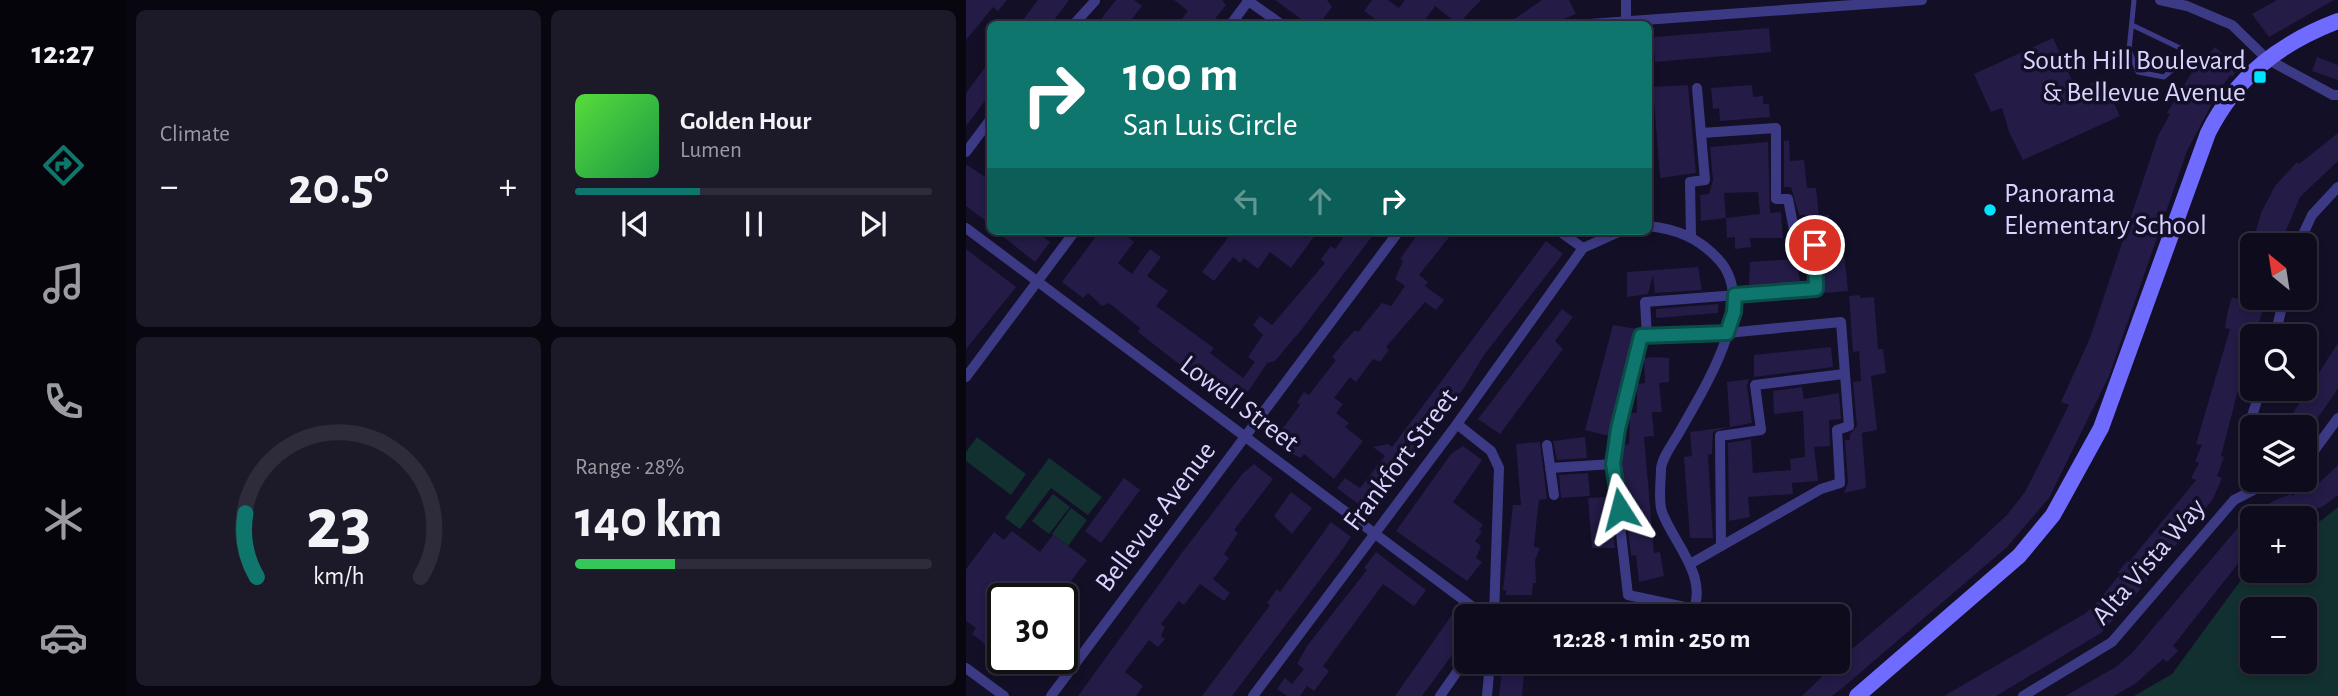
<!DOCTYPE html>
<html lang="en">
<head>
<meta charset="utf-8">
<style>
  :root { --surface:#0e0b1c; --page:#1c1929; --text:#f1f3f6; --muted:#9b9ba3; --line:#2e2b3b; --accent:#0f766e }
  body { margin:0; font-family:"Alegreya Sans",sans-serif; background:var(--page); color:var(--text); height:100vh; display:flex; flex-direction:column; font-size:26px; white-space:nowrap }
  * { box-sizing:border-box; margin:0 }
  p { font-size:23px; color:var(--muted) }
  .icon { flex:none; width:38px; height:38px; fill:none; stroke:currentColor; stroke-width:2; stroke-linecap:round; stroke-linejoin:round }
  .map { position:relative; flex:1; overflow:hidden }
  .details { display:flex; flex-direction:column; gap:10px; padding:10px; background:#08060f; width:840px }
  .details>* { flex:none }
  .guide { position:absolute; left:21px; top:21px; width:665px; height:214px; border-radius:10px; box-shadow:0 4px 10px #0003,0 0 0 2px var(--line); background:#0f766e; color:#fff; overflow:hidden }
  .needle { width:46px; rotate:330deg }
  .tools { position:absolute; left:1274px; top:233px; display:grid; gap:14px }
  .tools a { display:grid; place-items:center; width:77px; height:77px; border-radius:10px; background:var(--surface); box-shadow:0 4px 10px #0003,0 0 0 2px var(--line); font-size:35px }
  .speed { position:absolute; left:21px; top:583px; display:flex; gap:14px; font-size:35px; font-weight:700; text-align:center }
  .speed>* { display:grid; place-content:center; width:91px; height:91px; border-radius:50%; background:var(--surface); box-shadow:0 4px 10px #0003,0 0 0 2px var(--line); line-height:1 }
  .speed .limit { border:4px solid #111; border-radius:10px; background:#fff; color:#111 }
  .pin { position:absolute; display:grid; place-items:center; width:60px; height:60px; color:#fff; margin:-30px; border:4px solid #fff; border-radius:50%; box-shadow:0 2px 7px #0007 }
  .me { position:absolute; width:77px; margin:-38px; rotate:351deg; stroke-linejoin:round; filter:drop-shadow(0 0 5px #0008) }
  .turn { display:flex; align-items:center; gap:24px; height:147px; padding:0 21px; font-size:32px }
  .turn .icon { width:91px; height:91px; stroke-width:2.5 }
  .turn b { display:block; font-size:49px; line-height:60px }
  .lanes { display:flex; align-items:center; height:66px; padding:0 21px; background:#0003; justify-content:center; gap:35px; direction:ltr }
  .lanes .off { opacity:.35 }
  .big { font-size:52px; font-weight:700; line-height:1.1 }
  .details .card { flex:1; display:flex; flex-direction:column; justify-content:center; gap:10px; min-width:0; padding:0 24px; border-radius:10px; background:var(--page) }
  .details .dial { align-items:center; gap:0 }
  .dial svg { height:182px; overflow:visible; fill:none; stroke:var(--line); stroke-width:7; stroke-linecap:round; text-anchor:middle }
  .dial text { fill:var(--text); stroke:none }
  .song { display:flex; align-items:center; gap:21px }
  .cover { width:84px; height:84px; border-radius:10px; background:linear-gradient(135deg,hsl(110 70% 55%),hsl(140 70% 35%)) }
  .played { height:7px; border-radius:4px; background:linear-gradient(90deg,var(--accent) 35%,var(--line) 35%) }
  .keys { display:flex; justify-content:space-around; direction:ltr }
  .heat { display:flex; justify-content:space-between; align-items:center; font-size:38px; direction:ltr }
  .charge { height:10px; border-radius:5px; background:linear-gradient(90deg,#34c759 28%,var(--line) 0) }
  .details .tiles { flex:1; display:grid; gap:10px; grid-template-columns:repeat(2,1fr) }
  .trip { position:absolute; left:488px; top:604px; width:396px; height:70px; border-radius:10px; background:var(--surface); box-shadow:0 4px 10px #0003,0 0 0 2px var(--line); font-weight:700; line-height:70px; text-align:center }
  main { display:flex; flex:1; min-height:0 }
  .menu { display:flex; flex-direction:column; width:126px; justify-content:space-around; align-items:center; background:#06040b; color:var(--muted) }
  .menu .icon { width:49px; height:49px }
  .menu .active { color:var(--accent) }
  .menu b { font-size:32px; color:var(--text) }
  .map>svg:first-child { display:block }
  .green { fill:#12302f; fill-rule:evenodd }
  .building { fill:#241b47 }
  .lines { fill:none; stroke-linecap:round; stroke-linejoin:round }
  .lane { stroke:#3d3a85; stroke-width:5 }
  .street { stroke:#3d3a85; stroke-width:10 }
  .secondary { stroke:#6f6bff; stroke-width:16 }
  .route-casing { stroke:#0a4d48; stroke-width:18 }
  .route { stroke:#0f766e; stroke-width:12 }
  .poi-dot { fill:#00e5ff; stroke:#130f26; stroke-width:2.5 }
  .labels { text-anchor:middle; dominant-baseline:central; stroke-width:7; stroke-linejoin:round; paint-order:stroke }
  .poi-label { font-size:28px; fill:#d9d4ff; stroke:#130f26; text-anchor:end }
  .street-label { font-size:28px; fill:#d9d4ff; stroke:#130f26 }
</style>
</head>
<body>
<main>
<nav class="menu">
<b>12:27</b>
<svg class="icon active" aria-label="directions" viewBox="0 0 24 24"><path d="M12 3l9 9-9 9-9-9zM9 14v-3h6M13 9l2 2-2 2"/></svg>
<svg class="icon" aria-label="music" viewBox="0 0 24 24"><path d="M9 18V5l10-2v13"/><circle cx="6" cy="18" r="3"/><circle cx="16" cy="16" r="3"/></svg>
<svg class="icon" aria-label="phone" viewBox="0 0 24 24"><path d="M5 4h4l2 5-3 2q2 4 5 5l2-3 5 2v4C11 20 4 13 5 4z"/></svg>
<svg class="icon" aria-label="climate" viewBox="0 0 24 24"><path d="M12 3v18M4 7l16 10M4 17L20 7"/></svg>
<svg class="icon" aria-label="car" viewBox="0 0 24 24"><path d="M5 17H2v-5l4-1 3-4h7l3 4 3 1v5h-3M9 17h6M6 11h13"/><circle cx="7" cy="17" r="2"/><circle cx="17" cy="17" r="2"/></svg>
</nav>
<section class="details">
<div class="tiles">
<div class="card"><p>Climate</p>
<div class="heat"><a>−</a><b class="big">20.5°</b><a>+</a></div>
</div>
<div class="card">
<div class="song"><i class="cover"></i><div><b>Golden Hour</b><p>Lumen</p></div></div>
<div class="played"></div>
<div class="keys"><svg class="icon" aria-label="previous" viewBox="0 0 24 24"><path d="M18 5L8 12l10 7zM5 5v14"/></svg><svg class="icon" aria-label="pause" viewBox="0 0 24 24"><path d="M8 5v14M16 5v14"/></svg><svg class="icon" aria-label="next" viewBox="0 0 24 24"><path d="M6 5l10 7-10 7zM19 5v14"/></svg></div>
</div>
<div class="card dial"><svg viewBox="0 0 100 80">
<path d="M14 69A42 42 0 1 1 86 69"/>
<path d="M14 69A42 42 0 0 1 9 41" stroke="#0f766e"/>
<text x="50" y="56" font-size="32" font-weight="700">23</text>
<text x="50" y="72" font-size="11">km/h</text>
</svg></div>
<div class="card"><p>Range · 28%</p><b class="big">140 km</b><div class="charge"></div></div>
</div>
</section>
<div class="map">
<svg width="1372" height="696" viewBox="0 0 1372 696">
  <rect width="100%" height="100%" fill="#130f26"/>
  <g class="green">
    <polygon points="11,437 60,474 45,495 0,461 0,452"/>
    <polygon points="83,458 136,497 122,515 85,488 54,529 39,518"/>
    <polygon points="87,494 104,507 83,534 66,521"/>
    <path d="M1372,507V696H1168L1206,674L1286,565V570H1339V527L1356,520ZM1286,609H1339V662H1286Z"/>
    <polygon points="105,508 121,520 102,546 86,534"/>
  </g>
  <g class="building">
    <polygon points="0,0 41,0 32,11 27,7 0,40"/>
    <polygon points="72,0 103,0 85,24 54,24"/>
    <polygon points="150,0 168,0 176,6 162,24 131,24"/>
    <polygon points="208,0 256,0 260,5 245,24 212,24 222,11"/>
    <polygon points="309,0 361,0 366,7 353,24 342,24"/>
    <polygon points="406,0 422,0 433,8 439,0 515,0 492,24 469,6 456,24 404,24 409,19 398,11"/>
    <polygon points="576,0 603,0 610,14 585,24 541,24"/>
    <polygon points="1311,0 1368,0 1303,37 1286,14"/>
    <polygon points="803,28 805,52 689,62 687,37"/>
    <polygon points="1087,38 1109,87 1121,86 1136,77 1154,116 1057,160 1043,132 1036,108 1025,112 1008,74"/>
    <polygon points="1249,47 1273,68 1266,77 1264,75 1250,96 1221,151 1143,376 1083,498 1041,547 881,684 866,696 836,696 873,660 1002,551 1041,515 1059,492 1103,405 1095,402 1124,338 1192,136 1204,114 1201,113 1234,59 1238,59"/>
    <polygon points="1351,57 1372,65 1372,80 1346,71"/>
    <polygon points="24,61 24,94 0,126 0,93"/>
    <polygon points="722,85 730,173 694,178 687,87"/>
    <polygon points="786,85 787,97 797,96 797,104 803,104 804,117 754,121 753,108 747,109 745,88"/>
    <polygon points="1372,133 1372,161 1334,197 1314,245 1286,245 1295,213 1309,186 1331,162 1333,164"/>
    <polygon points="823,140 824,161 838,160 841,188 850,188 853,216 863,215 867,243 877,242 882,291 858,293 856,241 840,237 839,215 833,215 825,187 818,187 818,141"/>
    <polygon points="802,142 804,213 815,212 817,238 784,238 785,247 769,249 769,237 761,238 760,218 794,214 792,192 758,193 760,218 735,221 734,195 743,194 747,180 744,147"/>
    <polygon points="0,164 19,177 24,170 24,224 0,206"/>
    <polygon points="30,231 70,231 84,242 69,262"/>
    <polygon points="134,231 166,231 162,237 168,242 152,263 166,274 184,249 195,257 181,276 202,291 190,306 248,348 244,353 277,378 289,362 282,357 297,335 287,325 294,316 306,325 359,263 355,259 365,246 369,249 382,231 410,231 336,329 309,361 301,363 273,405 268,405 249,388 235,384 236,382 172,332 174,328 143,303 136,306 122,293 117,298 96,282"/>
    <polygon points="267,231 329,231 339,238 350,234 325,268 304,252 292,269 278,258 274,263 267,257 248,281 236,272"/>
    <polygon points="454,231 488,231 453,275 462,282 459,286 478,300 470,310 459,302 420,347 423,350 414,362 407,359 390,382 384,377 368,398 377,404 370,413 383,423 379,427 397,441 368,479 338,454 335,458 324,453 310,442 312,435 334,405 331,402 338,392 343,395 370,360 366,357 378,342 389,330 392,332 416,303 425,306 439,286 429,279 437,261 434,259"/>
    <polygon points="580,241 597,254 518,355 498,388 404,513 371,488 379,478 394,488 419,456 407,447 422,444 426,447"/>
    <polygon points="0,249 50,287 0,349"/>
    <polygon points="1283,257 1286,258 1286,298 1298,298 1298,306 1289,336 1286,336 1255,456 1258,457 1251,476 1256,478 1247,499 1164,602 1135,633 1030,696 978,696 1120,613 1134,599 1154,574 1152,572 1161,561 1163,562 1230,480 1225,478 1233,463 1229,461 1236,445 1230,444 1264,329 1259,328 1262,310 1266,297 1272,299"/>
    <polygon points="831,259 834,282 783,286 784,262"/>
    <polygon points="732,267 736,290 689,293 687,275 682,294 661,297 661,272"/>
    <polygon points="894,295 894,298 908,297 912,349 917,349 920,373 905,376 911,430 896,433 900,488 878,493 882,483 879,440 884,440 884,434 891,426 887,382 895,381 893,351 887,352 883,296"/>
    <polygon points="752,304 752,313 690,318 690,309"/>
    <polygon points="596,309 607,317 589,341 597,349 534,434 512,419"/>
    <polygon points="647,325 671,329 667,334 643,436 619,430"/>
    <polygon points="1372,343 1372,388 1367,396 1339,436 1339,427 1318,427"/>
    <polygon points="865,347 867,367 788,377 788,355"/>
    <polygon points="688,357 703,358 703,382 693,383 696,412 686,412 688,436 678,437 688,553 694,552 698,576 673,582 670,555 665,556 655,464 658,445 663,444 664,413 671,413 671,384 679,383 678,358"/>
    <polygon points="783,379 781,386 786,423 764,427 761,382"/>
    <polygon points="836,387 838,399 873,393 875,419 863,420 864,446 848,447 852,481 826,483 827,494 782,497 784,517 763,521 762,443 785,439 787,473 825,470 824,459 839,457 837,411 808,414 807,391"/>
    <polygon points="762,427 747,432 746,454 742,455 747,538 724,538 718,457 726,456 724,432"/>
    <polygon points="619,437 621,458 591,460 587,441"/>
    <polygon points="574,442 581,499 573,500 571,516 568,547 574,548 569,560 570,583 567,583 566,595 540,595 540,590 537,590 547,505 555,505 550,444"/>
    <polygon points="497,446 516,460 487,502 517,525 513,530 516,532 509,541 515,546 510,558 516,562 501,581 430,531 485,454"/>
    <polygon points="288,464 307,479 268,530 272,533 258,554 263,558 247,579 264,593 258,601 234,584 218,605 213,601 195,624 199,627 195,636 199,639 192,647 183,640 159,672 177,686 170,696 112,696 215,554 277,473"/>
    <polygon points="1372,465 1372,495 1359,505 1332,518 1286,518 1286,546 1207,646 1212,651 1201,662 1197,659 1169,684 1148,696 1099,696 1150,667 1166,653 1280,518 1309,500 1325,494 1326,496 1351,481 1353,483"/>
    <polygon points="622,473 624,496 595,498 593,475"/>
    <polygon points="158,478 174,490 135,543 119,531"/>
    <polygon points="325,492 346,508 326,534 308,516"/>
    <polygon points="643,497 649,548 626,548 622,498"/>
    <polygon points="365,522 385,537 371,557 266,696 236,696 304,605 301,603 311,589 314,592"/>
    <polygon points="46,531 74,552 87,535 121,560 92,598 37,598 37,616 32,623 37,628 23,647 6,634 10,628 0,621 0,569 28,532 38,540"/>
    <polygon points="410,552 460,590 448,606 417,584 357,666 363,671 348,691 341,686 334,696 321,696 311,689 319,678 326,684 338,669 331,664 341,646 401,570 398,568"/>
    <polygon points="488,612 500,621 500,636 456,696 429,696"/>
    <polygon points="537,662 565,662 564,674 558,673 556,696 533,696"/>
  </g>
  <g class="lines">
    <polyline class="lane" points="1166,25 1216,49 1207,69 1198,77 1172,72 1163,50 1168,0"/>
    <g class="street">
      <polyline points="281,0 315,24"/>
      <polyline points="660,0 660,24"/>
      <polyline points="1194,0 1221,6 1266,25 1301,59 1367,95 1372,95"/>
      <polyline points="108,24 129,1"/>
      <polyline points="265,24 283,0"/>
      <polyline points="623,24 956,0"/>
      <polyline points="0,152 24,120"/>
      <path d="M682,226C711,229 733,238 753,260C793,304 738,388 714,431C708,442 696,457 695,469C695,481 692,500 696,512C708,544 745,579 725,615"/>
      <polyline points="0,228 519,616"/>
      <polyline points="593,231 617,248"/>
      <polyline points="725,236 724,182 739,180 731,88"/>
      <polyline points="1332,245 1346,215 1372,187"/>
      <polyline points="681,336 679,302 851,289 849,245 831,245 822,199 810,199 810,128 735,133"/>
      <polyline points="1309,336 1318,298"/>
      <polyline points="0,377 109,231"/>
      <polyline points="491,424 525,451 533,468 528,616"/>
      <polyline points="581,445 588,495"/>
      <polyline points="1339,463 1372,418"/>
      <polyline points="584,468 647,464"/>
      <path d="M1287,488C1268,455 1285,422 1295,388"/>
      <polyline points="755,546 754,436 795,430 789,385 878,374"/>
      <polyline points="724,564 855,489 874,483 871,430 883,426 875,322 761,333 675,336 652,429 647,464 662,595 728,609"/>
      <polyline points="528,611 586,616"/>
      <polyline points="0,668 38,696"/>
      <polyline points="85,696 433,231"/>
      <polyline points="287,696 491,424 617,248 655,231"/>
      <polyline points="474,696 500,659"/>
      <polyline points="521,696 524,662"/>
      <polyline points="1057,696 1146,642 1268,500 1307,480"/>
    </g>
    <path class="secondary" d="M891,696L1053,556L1087,515L1135,428L1242,133C1270,77 1314,43 1372,21"/>
  </g>
  <g class="lines">
    <g class="route-casing">
      <polyline id="route" points="654,509 647,464 652,429 675,336 761,333 768,312 769,295 850,289 849,245"/>
    </g>
    <use href="#route" class="route"/>
  </g>
  <g class="poi-dot">
    <rect x="1287" y="70" width="14" height="14" rx="3.5"/>
    <circle cx="1024" cy="210" r="7"/>
  </g>
  <g class="labels">
    <g class="poi-label">
      <text x="1280" y="61">South Hill Boulevard<tspan x="1280" dy="32">&amp; Bellevue Avenue</tspan></text>
      <text x="1038" y="194" text-anchor="start">Panorama<tspan x="1038" dy="32">Elementary School</tspan></text>
    </g>
    <g class="street-label">
      <text transform="translate(273 404) rotate(37)">Lowell Street</text>
      <text transform="translate(435 460) rotate(-53)">Frankfort Street</text>
      <text transform="translate(190 517) rotate(-53)">Bellevue Avenue</text>
      <text transform="translate(1183 562) rotate(-49)">Alta Vista Way</text>
    </g>
  </g>
</svg>
<div class="tools">
<a><svg class="needle" viewBox="-14 -14 28 28"><path d="M0-13l5 13h-10z" fill="#e53935"/><path d="M0 13l5-13h-10z" fill="#9b9ba3"/></svg></a>
<a><svg class="icon" aria-label="search" viewBox="0 0 24 24"><circle cx="10" cy="10" r="6"/><path d="M15 15l6 6"/></svg></a>
<a><svg class="icon" aria-label="layers" viewBox="0 0 24 24"><path d="M12 4l9 5-9 5-9-5zM3 14l9 5 9-5"/></svg></a>
<a>+</a>
<a>−</a>
</div>
<div class="speed"><div class="limit">30</div></div>
<div class="pin" style="left:849px;top:245px;background:#d93025"><svg class="icon" aria-label="arrive" viewBox="0 0 24 24"><path d="M6 21V4h12l-3 4 3 4H6"/></svg></div>
<svg class="me" style="left:654px;top:509px" viewBox="-20 -20 40 40"><path d="M0-17L14 15 0 8-14 15z" fill="#0f766e" stroke="#fff" stroke-width="4"/></svg>
<div class="trip">12:28 · 1 min · 250 m</div>
<div class="guide">
<div class="turn"><svg class="icon" aria-label="right" viewBox="0 0 24 24"><path d="M7 20v-9h11M14 6l5 5-5 5"/></svg><div><b>100 m</b>San Luis Circle</div></div>
<div class="lanes"><svg class="icon off" aria-label="left" viewBox="0 0 24 24"><path d="M17 20v-9H6M10 6l-5 5 5 5"/></svg><svg class="icon off" aria-label="ahead" viewBox="0 0 24 24"><path d="M12 20V5M6 11l6-6 6 6"/></svg><svg class="icon" aria-label="right" viewBox="0 0 24 24"><path d="M7 20v-9h11M14 6l5 5-5 5"/></svg></div>
</div>
</div>
</main>
</body>
</html>
